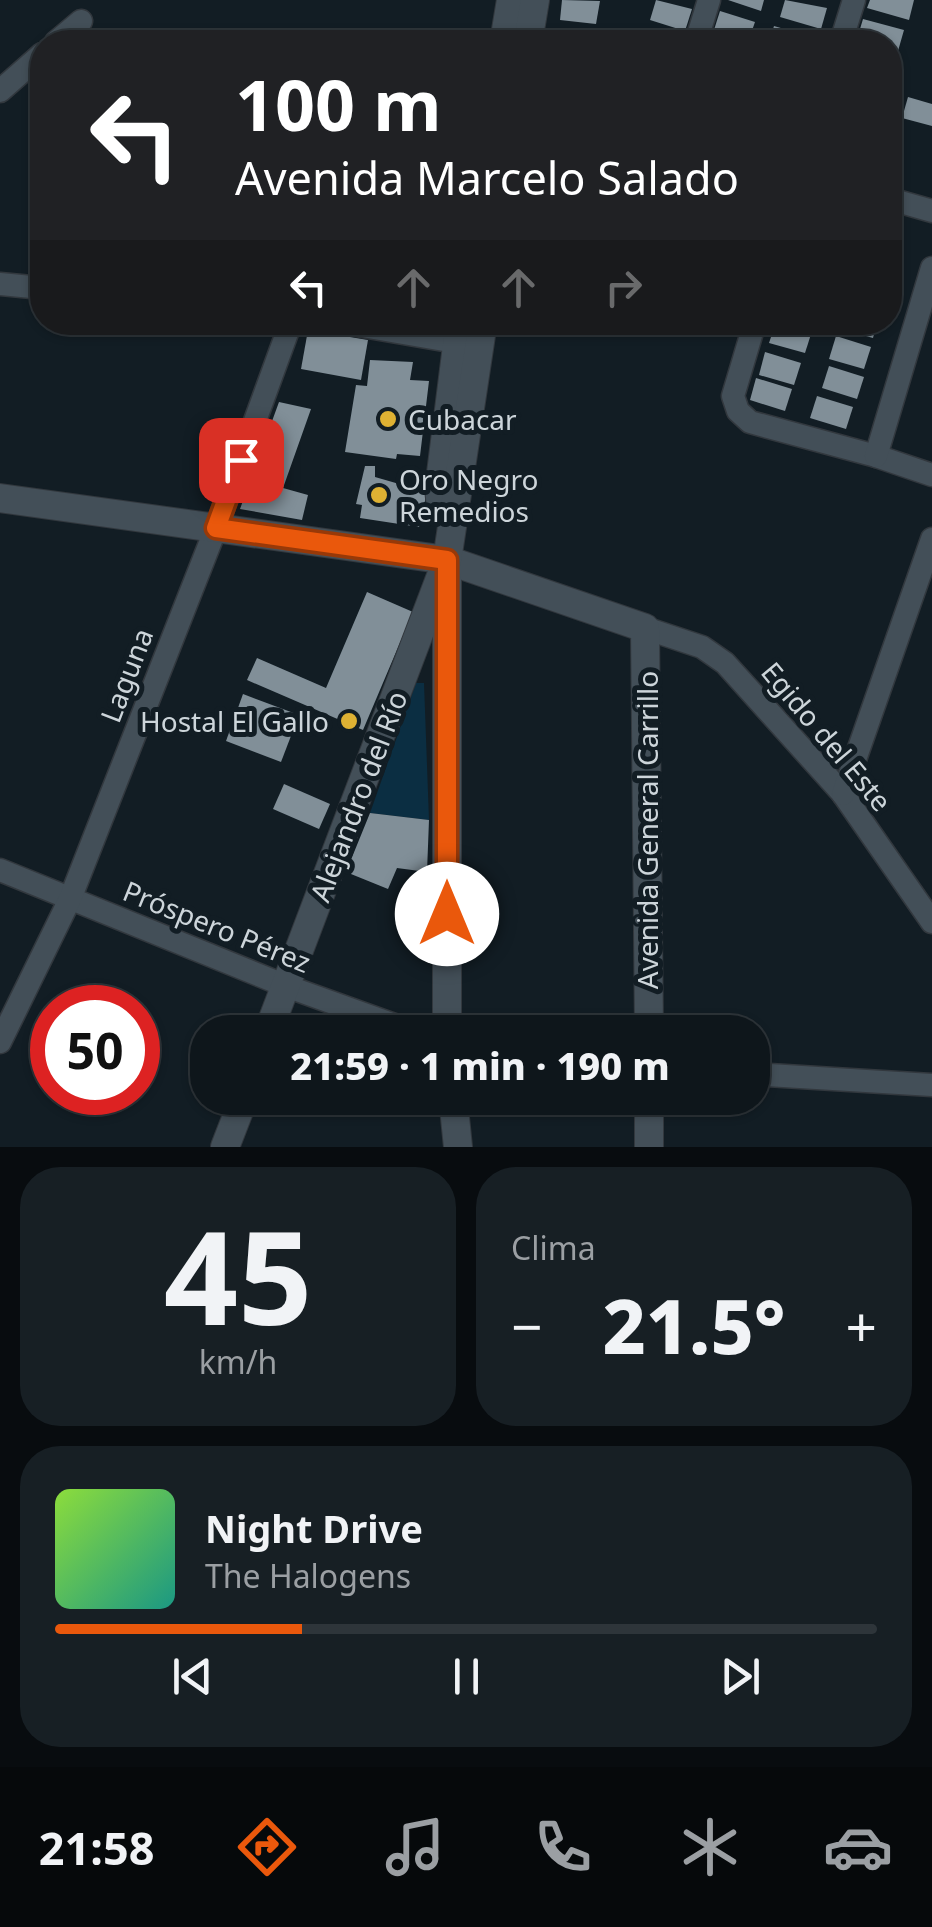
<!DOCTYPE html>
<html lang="es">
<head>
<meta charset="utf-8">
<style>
  :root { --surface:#0e161b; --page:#171f24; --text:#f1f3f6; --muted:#9b9fa3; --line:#2e353a; --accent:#ea580c }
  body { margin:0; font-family:"Noto Sans",sans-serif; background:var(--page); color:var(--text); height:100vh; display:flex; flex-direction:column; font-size:38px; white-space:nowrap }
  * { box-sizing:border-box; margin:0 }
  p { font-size:32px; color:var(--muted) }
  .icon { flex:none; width:55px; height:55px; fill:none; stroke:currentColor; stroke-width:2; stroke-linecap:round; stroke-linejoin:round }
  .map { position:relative; height:1147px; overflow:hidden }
  .side { display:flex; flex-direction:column; gap:20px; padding:20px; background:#080c0f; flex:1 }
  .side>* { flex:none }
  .banner { position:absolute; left:30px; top:30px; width:872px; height:305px; border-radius:40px; box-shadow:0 2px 8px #0004,0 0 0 2px var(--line); background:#202124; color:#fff; overflow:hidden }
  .speed { position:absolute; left:30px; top:985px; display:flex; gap:20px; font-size:50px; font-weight:700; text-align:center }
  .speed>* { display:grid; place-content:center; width:130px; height:130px; border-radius:50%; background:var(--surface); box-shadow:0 2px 8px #0004,0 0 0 2px var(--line); line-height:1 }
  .speed .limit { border:15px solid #d22; background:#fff; color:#111 }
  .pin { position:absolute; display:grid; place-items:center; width:85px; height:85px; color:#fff; margin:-42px; border-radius:20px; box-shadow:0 5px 15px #0006 }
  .me { position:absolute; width:110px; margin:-55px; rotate:0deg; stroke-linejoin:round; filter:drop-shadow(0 0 8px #0008) }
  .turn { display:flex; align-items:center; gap:35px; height:210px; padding:0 40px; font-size:45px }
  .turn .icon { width:130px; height:130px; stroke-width:2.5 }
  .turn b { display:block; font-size:70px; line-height:85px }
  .lanes { display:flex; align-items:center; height:95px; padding:0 40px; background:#0003; justify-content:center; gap:50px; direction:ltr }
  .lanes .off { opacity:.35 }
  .big { font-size:75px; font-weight:800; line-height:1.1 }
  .side .card { flex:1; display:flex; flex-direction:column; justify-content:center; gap:15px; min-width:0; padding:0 35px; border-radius:40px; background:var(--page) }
  .side .dial { align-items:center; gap:0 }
  .dial b { font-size:130px; line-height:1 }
  .song { display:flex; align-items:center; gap:30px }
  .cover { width:120px; height:120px; border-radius:15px; background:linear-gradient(135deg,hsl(90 70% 55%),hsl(170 70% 35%)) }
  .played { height:10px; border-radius:5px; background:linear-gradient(90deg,var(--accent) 30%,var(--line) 30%) }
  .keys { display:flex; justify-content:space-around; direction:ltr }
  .heat { display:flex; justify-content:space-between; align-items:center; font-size:55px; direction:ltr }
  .side .tiles { flex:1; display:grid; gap:20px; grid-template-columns:1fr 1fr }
  .card:last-child { grid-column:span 2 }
  .trip { position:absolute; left:190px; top:1015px; width:580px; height:100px; border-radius:40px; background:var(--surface); box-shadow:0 2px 8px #0004,0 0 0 2px var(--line); font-weight:800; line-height:100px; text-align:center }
  .tabs { display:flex; height:160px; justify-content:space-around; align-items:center; background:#06090b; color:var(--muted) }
  .tabs .icon { width:70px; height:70px }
  .tabs .current { color:var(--accent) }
  .tabs b { font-size:45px; color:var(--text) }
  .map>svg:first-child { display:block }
  .green { fill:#0b2e42 }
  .building { fill:#818f98 }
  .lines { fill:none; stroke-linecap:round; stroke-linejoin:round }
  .minor-casing { stroke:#32383e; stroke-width:25 }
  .tertiary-casing { stroke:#32383e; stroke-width:30 }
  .secondary-casing { stroke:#32383e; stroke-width:30 }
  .minor { stroke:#434f58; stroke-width:22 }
  .tertiary { stroke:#434f58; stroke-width:28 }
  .secondary { stroke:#434f58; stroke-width:28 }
  .route-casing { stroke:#983908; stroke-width:25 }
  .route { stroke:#ea580c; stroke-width:18 }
  .poi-dot { fill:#deb133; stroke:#121d24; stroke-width:4 }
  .labels { text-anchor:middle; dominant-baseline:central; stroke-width:10; stroke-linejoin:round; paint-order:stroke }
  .poi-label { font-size:28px; fill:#cdd5da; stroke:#121d24; text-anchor:start }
  .street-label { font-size:28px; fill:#cdd5da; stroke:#121d24 }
</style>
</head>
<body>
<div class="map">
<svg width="932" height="1147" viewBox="0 0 932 1147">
  <rect width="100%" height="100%" fill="#121d24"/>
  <polygon class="green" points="416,683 424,683 429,820 370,813"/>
  <g class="building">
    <polygon points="562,0 600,1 596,24 560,20"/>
    <polygon points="656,0 692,9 685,31 650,20"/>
    <polygon points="728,0 764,0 761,11"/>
    <polygon points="785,0 827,8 821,29 780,17"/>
    <polygon points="870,0 914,0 909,20 867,8"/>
    <polygon points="720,11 755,22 748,42 713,33"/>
    <polygon points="863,19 904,30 898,51 890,49 890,42 857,39"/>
    <polygon points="774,26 815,38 814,42 769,42"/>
    <polygon points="908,97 932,104 932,126 902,118"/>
    <polygon points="776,322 812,331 805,353 769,343"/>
    <polygon points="839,322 877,322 873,338 837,328"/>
    <polygon points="308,330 368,340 361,380 301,369"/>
    <polygon points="836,336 871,347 864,369 829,359"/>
    <polygon points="765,352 801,363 794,385 759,375"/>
    <polygon points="370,360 413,362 410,380 429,381 420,456 397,454 396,459 345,452 356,385 367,386"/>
    <polygon points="829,366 864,377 857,399 822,388"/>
    <polygon points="756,378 792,389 785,411 750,400"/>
    <polygon points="817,396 853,407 846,429 810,418"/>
    <polygon points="279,402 311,409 283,488 308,495 302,520 240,509"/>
    <polygon points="365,466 375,466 375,477 427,492 419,527 360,518 362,505 356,504"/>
    <polygon points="367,592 413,612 363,730 247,680 257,658 326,688"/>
    <polygon points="243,694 299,715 281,762 226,741"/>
    <polygon points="284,784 330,804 319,829 273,809"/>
    <polygon points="370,813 429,820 427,872 397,868 388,889 346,872"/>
  </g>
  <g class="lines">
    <g class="minor-casing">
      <g id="minor">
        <polyline points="56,42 81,21"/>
        <polyline points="696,42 709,0"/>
        <polyline points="841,42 854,0"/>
        <polyline points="0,91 42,54"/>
        <polyline points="890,199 932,211"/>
        <polyline points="0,284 42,288"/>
        <polyline points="339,322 473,345"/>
        <polyline points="755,322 733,396 738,411 750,422 876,456 932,475"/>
        <polyline points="876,456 932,268"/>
        <polyline points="645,628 702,647 725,663 843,794 932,922"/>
        <polyline points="843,794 932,539"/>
        <polyline points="0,870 286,986 414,1032"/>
        <polyline points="0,1042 70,899 216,528 291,322"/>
        <polyline points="752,1074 932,1085"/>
      </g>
    </g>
    <g class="tertiary-casing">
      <g id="tertiary">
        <polyline points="0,498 447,560 645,628 649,1032"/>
        <polyline points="649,1098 649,1147"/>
      </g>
    </g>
    <g class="secondary-casing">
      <g id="secondary">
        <polyline points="504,42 511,0"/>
        <polyline points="528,42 535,0"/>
        <polyline points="441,506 439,489 460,322"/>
        <polyline points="447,579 447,1032"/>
        <polyline points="268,1032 447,560 483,322"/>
        <polyline points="453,1098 458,1147"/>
        <polyline points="225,1147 244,1098"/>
      </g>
    </g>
    <use href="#minor" class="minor"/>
    <use href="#tertiary" class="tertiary"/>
    <use href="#secondary" class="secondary"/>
  </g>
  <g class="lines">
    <g class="route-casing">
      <polyline id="route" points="241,460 216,528 447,560 447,914"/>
    </g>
    <use href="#route" class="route"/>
  </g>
  <g class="poi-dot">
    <circle cx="388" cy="419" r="10"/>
    <circle cx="379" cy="495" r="10"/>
    <circle cx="349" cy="721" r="10"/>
  </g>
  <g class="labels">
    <g class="poi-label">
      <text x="408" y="419">Cubacar</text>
      <text x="399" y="479">Oro Negro<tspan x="399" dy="32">Remedios</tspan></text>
      <text x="329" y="721" text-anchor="end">Hostal El Gallo</text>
    </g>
    <g class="street-label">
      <text transform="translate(126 675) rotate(-69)">Laguna</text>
      <text transform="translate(827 736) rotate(50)">Egido del Este</text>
      <text transform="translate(358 796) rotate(-69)">Alejandro del Río</text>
      <text transform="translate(647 830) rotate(-90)">Avenida General Carrillo</text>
      <text transform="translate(217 926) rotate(22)">Próspero Pérez</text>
    </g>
  </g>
</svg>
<div class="speed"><div class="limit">50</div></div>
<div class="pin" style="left:241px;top:460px;background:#d93025"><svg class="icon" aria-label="arrive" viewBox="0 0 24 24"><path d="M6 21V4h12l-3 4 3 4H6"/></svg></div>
<svg class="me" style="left:447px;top:914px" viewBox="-20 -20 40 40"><circle r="19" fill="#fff"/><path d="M0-13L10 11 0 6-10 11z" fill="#ea580c"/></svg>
<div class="trip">21:59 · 1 min · 190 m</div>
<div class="banner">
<div class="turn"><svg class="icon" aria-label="left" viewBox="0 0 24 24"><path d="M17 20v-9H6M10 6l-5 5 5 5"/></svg><div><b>100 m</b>Avenida Marcelo Salado</div></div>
<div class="lanes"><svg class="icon" aria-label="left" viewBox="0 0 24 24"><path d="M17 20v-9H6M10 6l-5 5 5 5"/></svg><svg class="icon off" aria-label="ahead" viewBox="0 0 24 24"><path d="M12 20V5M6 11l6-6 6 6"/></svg><svg class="icon off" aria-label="ahead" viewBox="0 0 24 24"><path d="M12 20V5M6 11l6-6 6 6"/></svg><svg class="icon off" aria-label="right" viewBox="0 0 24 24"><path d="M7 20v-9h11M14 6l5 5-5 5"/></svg></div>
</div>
</div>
<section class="side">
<div class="tiles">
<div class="card dial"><b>45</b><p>km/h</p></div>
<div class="card"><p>Clima</p>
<div class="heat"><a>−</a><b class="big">21.5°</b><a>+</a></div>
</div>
<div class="card">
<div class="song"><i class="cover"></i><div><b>Night Drive</b><p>The Halogens</p></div></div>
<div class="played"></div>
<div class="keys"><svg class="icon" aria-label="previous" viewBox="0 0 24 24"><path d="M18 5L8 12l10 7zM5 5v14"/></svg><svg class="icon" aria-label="pause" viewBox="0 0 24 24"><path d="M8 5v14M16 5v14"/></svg><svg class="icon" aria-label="next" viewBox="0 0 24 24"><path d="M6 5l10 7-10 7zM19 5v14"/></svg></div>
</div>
</div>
</section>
<nav class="tabs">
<b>21:58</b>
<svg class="icon current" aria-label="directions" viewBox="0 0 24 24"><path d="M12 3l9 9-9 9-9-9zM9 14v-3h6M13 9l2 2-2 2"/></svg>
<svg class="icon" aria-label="music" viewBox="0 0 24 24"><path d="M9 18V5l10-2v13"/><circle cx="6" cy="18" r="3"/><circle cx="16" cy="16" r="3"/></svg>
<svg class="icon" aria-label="phone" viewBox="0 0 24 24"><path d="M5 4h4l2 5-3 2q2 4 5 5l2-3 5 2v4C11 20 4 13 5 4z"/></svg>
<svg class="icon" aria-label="climate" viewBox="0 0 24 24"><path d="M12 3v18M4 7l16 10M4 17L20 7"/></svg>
<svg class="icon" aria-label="car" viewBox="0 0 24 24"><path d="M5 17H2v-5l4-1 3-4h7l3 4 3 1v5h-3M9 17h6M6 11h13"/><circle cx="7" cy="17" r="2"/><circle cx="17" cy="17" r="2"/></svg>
</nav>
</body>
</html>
